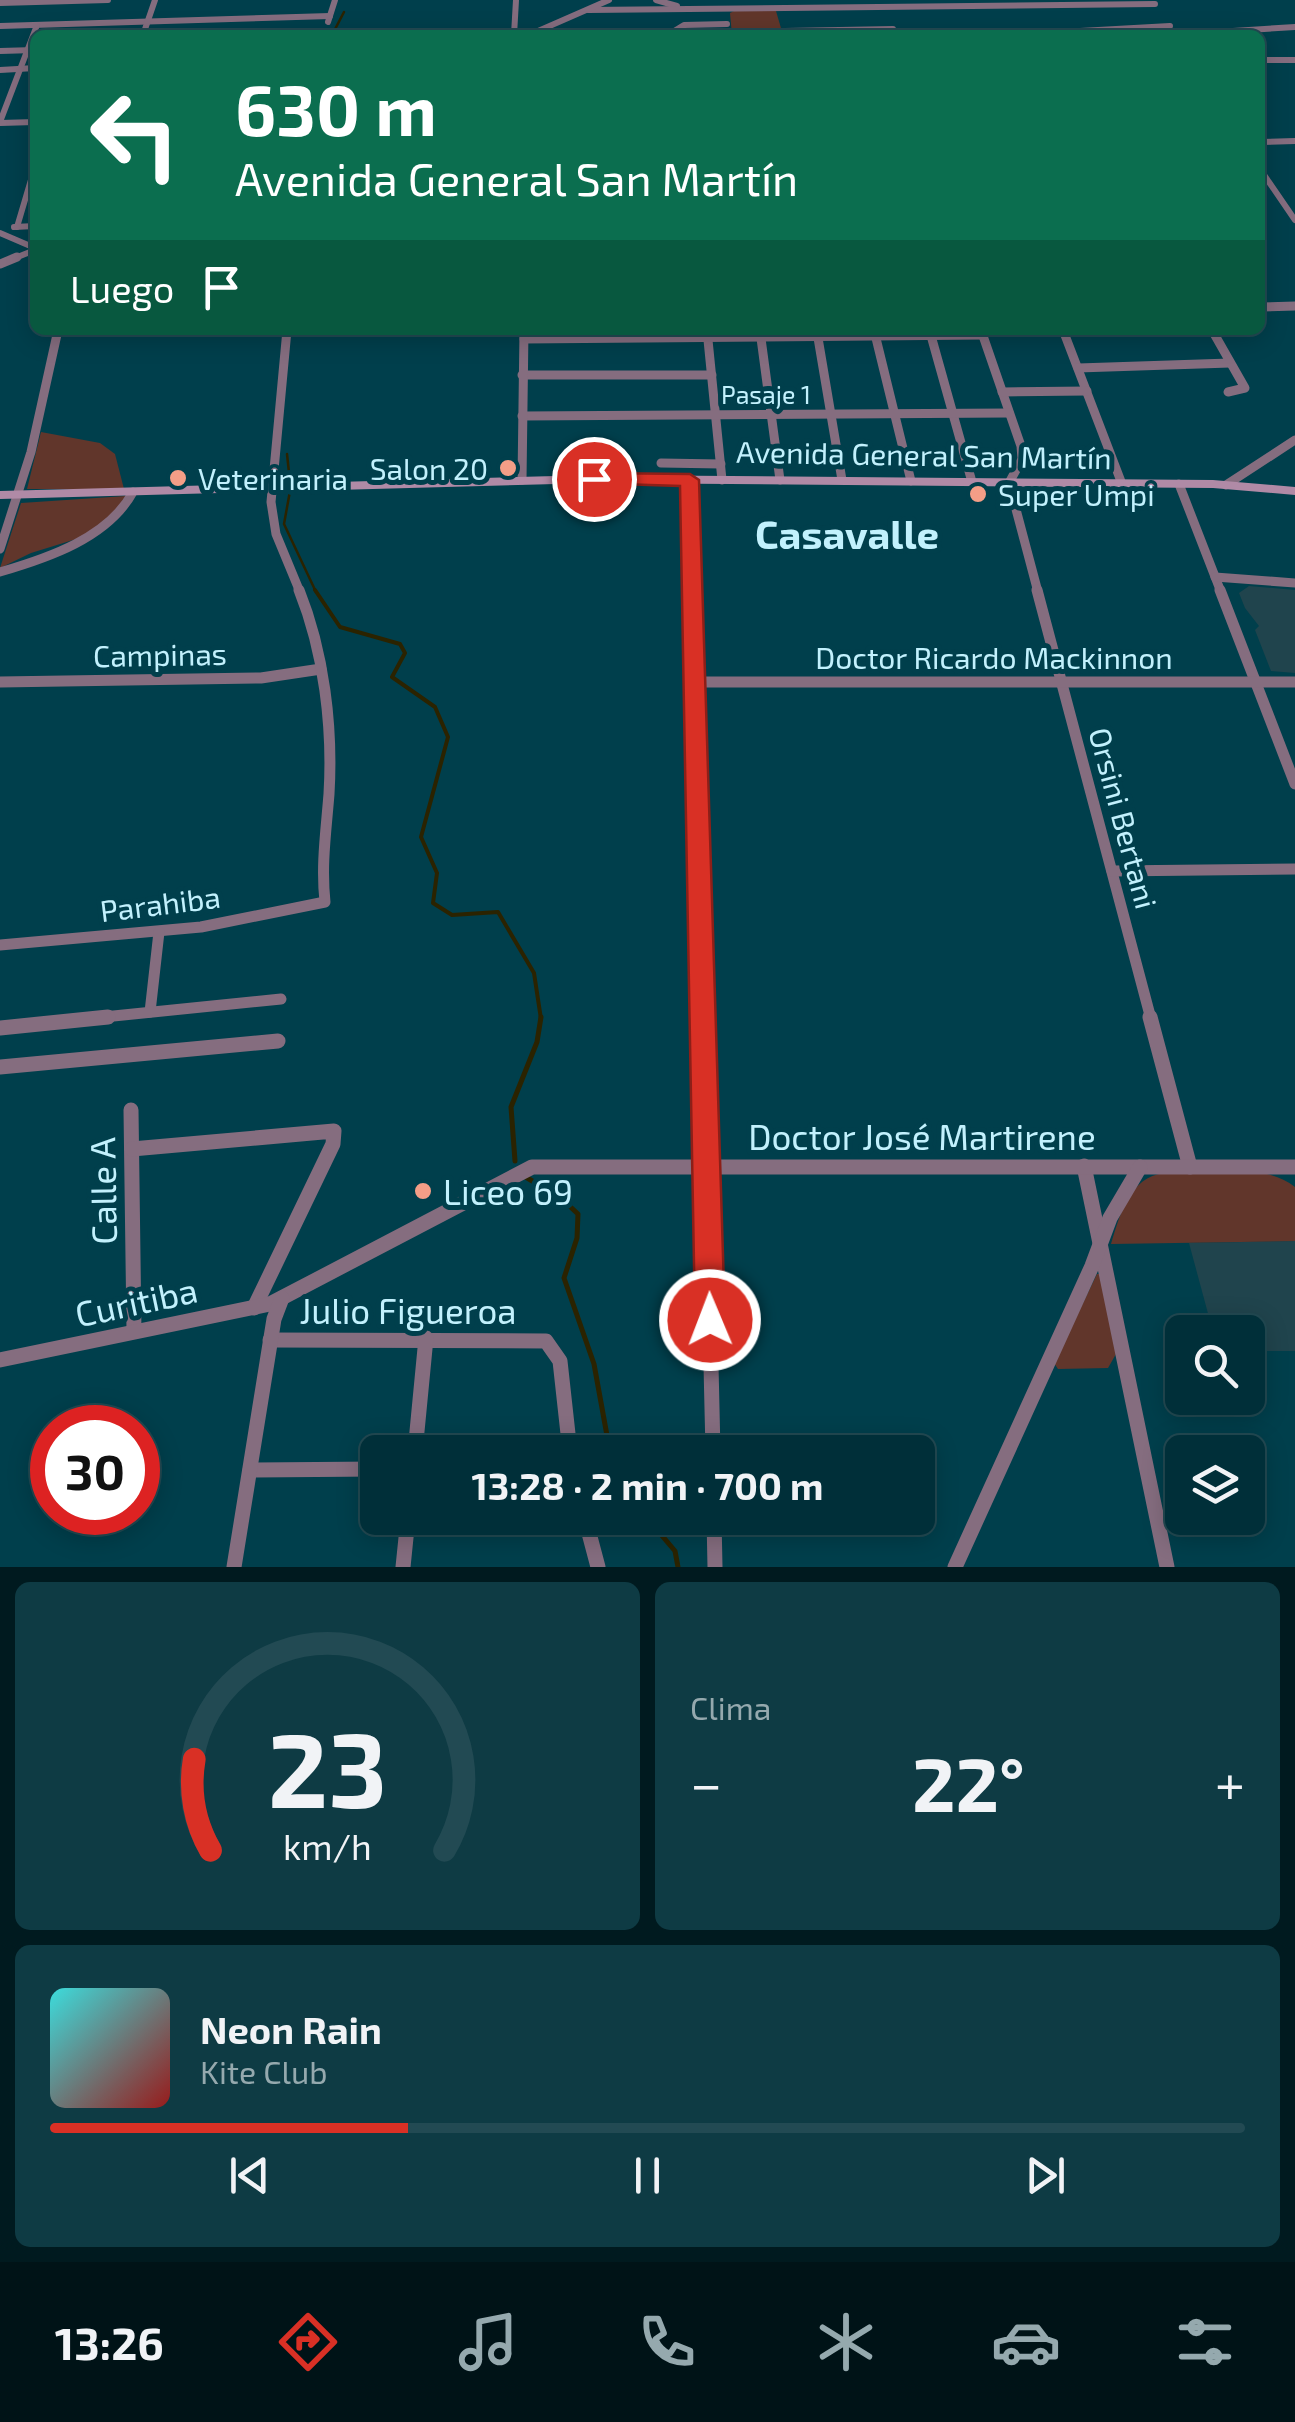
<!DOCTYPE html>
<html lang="es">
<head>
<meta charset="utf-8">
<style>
  :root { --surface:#002f39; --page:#0e3b44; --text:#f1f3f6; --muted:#95a9ae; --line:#224a53; --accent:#d93025 }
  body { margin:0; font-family:"Exo 2",sans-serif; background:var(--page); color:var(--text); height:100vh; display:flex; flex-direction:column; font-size:38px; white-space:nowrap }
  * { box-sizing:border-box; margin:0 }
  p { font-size:32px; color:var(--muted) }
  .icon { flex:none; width:55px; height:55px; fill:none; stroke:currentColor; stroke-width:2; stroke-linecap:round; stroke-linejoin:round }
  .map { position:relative; height:1567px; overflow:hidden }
  .side { display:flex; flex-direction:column; gap:15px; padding:15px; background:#001a1f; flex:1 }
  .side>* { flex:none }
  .top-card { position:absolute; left:30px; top:30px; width:1235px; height:305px; border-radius:15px; box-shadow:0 5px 25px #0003,0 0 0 2px var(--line); background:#0b6e4f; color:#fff; overflow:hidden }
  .fabs { position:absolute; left:1165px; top:1315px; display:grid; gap:20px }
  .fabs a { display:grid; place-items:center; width:100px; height:100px; border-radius:15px; background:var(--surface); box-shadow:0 5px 25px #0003,0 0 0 2px var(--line); font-size:50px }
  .speed { position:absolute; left:30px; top:1405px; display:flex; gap:20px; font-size:50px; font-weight:700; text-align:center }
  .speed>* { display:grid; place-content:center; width:130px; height:130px; border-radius:50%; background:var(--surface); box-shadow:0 5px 25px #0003,0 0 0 2px var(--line); line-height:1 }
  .speed .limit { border:15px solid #d22; background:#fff; color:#111 }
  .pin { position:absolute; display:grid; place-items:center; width:85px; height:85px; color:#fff; margin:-42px; border:5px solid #fff; border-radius:50%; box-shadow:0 2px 10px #0007 }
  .me { position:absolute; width:110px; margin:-55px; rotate:359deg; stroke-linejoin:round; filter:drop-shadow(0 0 8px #0008) }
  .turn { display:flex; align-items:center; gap:35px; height:210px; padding:0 40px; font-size:45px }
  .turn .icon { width:130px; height:130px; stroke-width:2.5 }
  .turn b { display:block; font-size:70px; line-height:85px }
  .then { display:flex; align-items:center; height:95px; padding:0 40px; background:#0003; gap:20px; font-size:38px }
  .big { font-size:75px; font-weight:700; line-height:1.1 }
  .side .tile { flex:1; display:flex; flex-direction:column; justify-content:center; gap:15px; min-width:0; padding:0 35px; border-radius:15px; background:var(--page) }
  .side .dial { align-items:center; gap:0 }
  .dial svg { height:260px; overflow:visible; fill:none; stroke:var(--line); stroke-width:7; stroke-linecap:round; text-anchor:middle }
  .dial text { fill:var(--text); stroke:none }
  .song { display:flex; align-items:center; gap:30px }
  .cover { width:120px; height:120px; border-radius:15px; background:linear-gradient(135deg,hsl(180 70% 55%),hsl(0 70% 35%)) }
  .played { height:10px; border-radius:5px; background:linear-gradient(90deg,var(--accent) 30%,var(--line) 30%) }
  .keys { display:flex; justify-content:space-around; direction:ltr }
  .heat { display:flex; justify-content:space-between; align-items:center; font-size:55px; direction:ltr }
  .side .tiles { flex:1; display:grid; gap:15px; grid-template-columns:1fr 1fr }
  .tile:last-child { grid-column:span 2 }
  .trip { position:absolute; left:360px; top:1435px; width:575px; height:100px; border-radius:15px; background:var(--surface); box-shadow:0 5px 25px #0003,0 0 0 2px var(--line); font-weight:700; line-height:100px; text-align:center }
  .tabs { display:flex; height:160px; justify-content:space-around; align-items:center; background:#001317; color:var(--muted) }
  .tabs .icon { width:70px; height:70px }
  .tabs .on { color:var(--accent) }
  .tabs b { font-size:45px; color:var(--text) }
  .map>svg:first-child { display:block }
  .built { fill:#20444d }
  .green { fill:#61362b }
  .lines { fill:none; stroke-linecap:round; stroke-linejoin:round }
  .stream-far2 { stroke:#2b2300; stroke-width:2.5 }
  .stream-far1 { stroke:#2b2300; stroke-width:4 }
  .stream { stroke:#2b2300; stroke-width:5 }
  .street-far3 { stroke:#856d7f; stroke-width:6 }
  .street-far2 { stroke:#856d7f; stroke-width:9 }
  .street-far1 { stroke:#856d7f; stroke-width:11 }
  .street { stroke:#856d7f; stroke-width:15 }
  .secondary { fill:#b08aa6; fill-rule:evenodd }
  .route { fill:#d93025; stroke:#8d1f18; stroke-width:2.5 }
  .poi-dot { fill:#f49e87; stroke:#003f4c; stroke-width:4 }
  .labels { text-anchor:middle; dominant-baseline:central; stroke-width:10; stroke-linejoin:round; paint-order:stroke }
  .far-street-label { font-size:25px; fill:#c2f1fd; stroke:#003f4c }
  .street-label { font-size:30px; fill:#c2f1fd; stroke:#003f4c }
  .poi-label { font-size:30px; fill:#c2f1fd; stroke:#003f4c; text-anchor:start }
  .near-street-label { font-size:35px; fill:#c2f1fd; stroke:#003f4c }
  .near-poi-label { font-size:35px; fill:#c2f1fd; stroke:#003f4c; text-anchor:start }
  .district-label { font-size:40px; font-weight:bold; fill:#c2f1fd; stroke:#003f4c }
</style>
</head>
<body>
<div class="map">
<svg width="1295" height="1567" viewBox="0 0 1295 1567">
  <rect width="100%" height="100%" fill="#003f4c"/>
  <g class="built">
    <polygon points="1249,586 1295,590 1295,673 1271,671 1255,630 1259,626 1245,608 1239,593"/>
    <polygon points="1295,1241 1295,1351 1248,1351 1248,1332 1213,1332 1189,1243"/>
  </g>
  <g class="green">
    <polygon points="734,11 776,11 783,35 732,35 730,13"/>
    <polygon points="41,432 100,443 115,454 124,489 27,489"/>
    <polygon points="126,496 128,501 86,536 31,553 0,568 21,503"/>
    <path d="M1164,1173C1203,1173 1263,1161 1295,1187V1241L1111,1244C1120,1214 1130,1177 1164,1173Z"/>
    <polygon points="1097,1274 1101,1274 1116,1354 1108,1368 1058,1369 1054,1363"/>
  </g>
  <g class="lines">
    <g class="stream-far2">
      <polyline points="332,35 344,12"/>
      <polyline points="287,454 290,482"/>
      <polyline points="290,491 284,524 316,592"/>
    </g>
    <polyline class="stream-far1" points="315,590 340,627 400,644 405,653 392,677 435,707 448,737 421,837 437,873 433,903 452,915 498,912 534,973 541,1019"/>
    <g class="stream">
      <polyline points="515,1161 511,1107 537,1042 541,1017"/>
      <polyline points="524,1176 562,1199 578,1214 577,1238 564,1278 594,1364 610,1452"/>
      <polyline points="647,1518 675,1551 678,1567"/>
    </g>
    <g class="street-far3">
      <polyline points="656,0 677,6"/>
      <polyline points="0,3 108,0"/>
      <polyline points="588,10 1155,4"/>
      <polyline points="328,22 335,0"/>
      <polyline points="0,26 330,16"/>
      <polyline points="541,31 576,35"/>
      <polyline points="785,31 893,29"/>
      <polyline points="1026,34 1170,26"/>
      <polyline points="143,35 155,0"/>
      <polyline points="201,35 324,32"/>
      <polyline points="514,35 516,0"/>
      <polyline points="529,35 609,0"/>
      <polyline points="595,35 671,33 684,25 727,24"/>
      <polyline points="1170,35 1295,27"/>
      <polyline points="0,51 35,50"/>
      <polyline points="1260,60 1295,60"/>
      <polyline points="0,70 35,68"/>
      <polyline points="0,122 37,25"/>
      <polyline points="0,123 35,122"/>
      <polyline points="1260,142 1295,141"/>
      <polyline points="1260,169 1295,220"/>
      <polyline points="14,227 35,226"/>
      <polyline points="17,227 33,173"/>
      <polyline points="0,233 35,248"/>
      <polyline points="10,260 35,250"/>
    </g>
    <g class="street-far2">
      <polyline points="0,264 17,257"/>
      <polyline points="1260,307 1295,306"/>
      <polyline points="287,330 271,502 276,534 300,592"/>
      <polyline points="707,330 722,480"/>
      <polyline points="874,330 911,481"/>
      <polyline points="981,330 1021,446 1022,459 1009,483 1038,592"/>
      <polyline points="1063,330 1122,484"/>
      <polyline points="1212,330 1245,388 1228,392"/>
      <polyline points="760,331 780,480"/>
      <polyline points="817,332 842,480"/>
      <polyline points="930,332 972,482"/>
      <polyline points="524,339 983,335"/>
      <polyline points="1078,368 1230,363"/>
      <polyline points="522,375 712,375"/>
      <polyline points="1002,392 1087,391"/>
      <polyline points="522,416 1009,413"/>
      <polyline points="661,463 721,464"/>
      <polyline points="522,480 524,330"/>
      <polyline points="690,480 693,592"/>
      <polyline points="1179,484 1221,592"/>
      <polyline points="1226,485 1295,440"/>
      <polyline points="0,549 31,452 58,330"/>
      <path d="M0,572C48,558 108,538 133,492"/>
      <polyline points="1215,577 1295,583"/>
    </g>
    <g class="street-far1">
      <polyline points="693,590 703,1019"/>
      <polyline points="1037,590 1151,1019"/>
      <polyline points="1220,590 1295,784"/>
      <polyline points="0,682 261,678 321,669"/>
      <polyline points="694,682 1295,682"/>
      <polyline points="1112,871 1295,869"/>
      <path d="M0,945L201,927L325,902C321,865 326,832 329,794C333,727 324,652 299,590"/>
      <polyline points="150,1012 159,932"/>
      <polyline points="84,1019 281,999"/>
    </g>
    <g class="street">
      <polyline points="703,1017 713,1452"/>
      <polyline points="1150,1017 1190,1167"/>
      <polyline points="0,1028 108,1017"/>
      <polyline points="0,1067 278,1041"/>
      <polyline points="131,1110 134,1331"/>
      <polyline points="132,1149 334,1131 333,1144 254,1308"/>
      <polyline points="1084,1166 1167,1567"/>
      <polyline points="270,1340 546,1341 560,1361 570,1452"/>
      <polyline points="0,1360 270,1304 532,1167 1295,1167"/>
      <polyline points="415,1452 426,1338"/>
      <polyline points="250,1470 378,1469"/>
      <polyline points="585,1518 598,1567"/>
      <polyline points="714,1518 715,1567"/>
      <polyline points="234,1567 274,1319 282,1298"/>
      <polyline points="403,1567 408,1518"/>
      <polyline points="955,1567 1092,1266 1110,1218 1140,1167"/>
    </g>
    <polygon class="secondary" points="594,475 1213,480 1295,487 1295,495 1213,488 594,483 0,499 0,491"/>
  </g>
  <polygon class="route" points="594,473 690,474 699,480 725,1320 721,1330 710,1334 699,1330 695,1320 680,486 587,483 584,479"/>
  <g class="poi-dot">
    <circle cx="508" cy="468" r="10"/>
    <circle cx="178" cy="478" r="10"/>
    <circle cx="978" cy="494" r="10"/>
    <circle cx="423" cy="1191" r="10"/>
  </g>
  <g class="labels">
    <g class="far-street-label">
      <text x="766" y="394">Pasaje 1</text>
    </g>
    <g class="street-label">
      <text transform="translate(924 454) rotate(1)">Avenida General San Martín</text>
      <text transform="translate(160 654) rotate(-1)">Campinas</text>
      <text x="994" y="657">Doctor Ricardo Mackinnon</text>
      <text transform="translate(1124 818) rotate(75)">Orsini Bertani</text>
      <text transform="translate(160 903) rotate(-7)">Parahiba</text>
    </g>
    <g class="poi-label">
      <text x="488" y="468" text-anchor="end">Salon 20</text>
      <text x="198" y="478">Veterinaria</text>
      <text x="998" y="494">Super Umpi</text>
    </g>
    <g class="near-street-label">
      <text x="922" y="1136">Doctor José Martirene</text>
      <text transform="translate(102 1191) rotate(-91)">Calle A</text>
      <text transform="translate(136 1301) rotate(-12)">Curitiba</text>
      <text x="408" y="1310">Julio Figueroa</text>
    </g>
    <g class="near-poi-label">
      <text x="443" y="1191">Liceo 69</text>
    </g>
    <g class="district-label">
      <text x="847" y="533">Casavalle</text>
    </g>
  </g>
</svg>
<div class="fabs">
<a><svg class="icon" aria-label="search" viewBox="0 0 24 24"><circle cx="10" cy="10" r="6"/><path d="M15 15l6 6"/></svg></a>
<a><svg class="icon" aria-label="layers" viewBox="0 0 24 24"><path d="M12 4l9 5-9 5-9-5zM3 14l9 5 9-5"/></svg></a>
</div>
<div class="speed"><div class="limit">30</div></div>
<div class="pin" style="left:594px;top:479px;background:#d93025"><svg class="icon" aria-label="arrive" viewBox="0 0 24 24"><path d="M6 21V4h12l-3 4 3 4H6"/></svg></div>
<svg class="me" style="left:710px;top:1320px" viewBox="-20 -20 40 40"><circle r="17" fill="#d93025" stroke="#fff" stroke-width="3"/><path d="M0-11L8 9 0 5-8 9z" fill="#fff"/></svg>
<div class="trip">13:28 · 2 min · 700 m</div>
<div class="top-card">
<div class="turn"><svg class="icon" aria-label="left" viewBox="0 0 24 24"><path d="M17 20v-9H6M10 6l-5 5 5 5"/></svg><div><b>630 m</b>Avenida General San Martín</div></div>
<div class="then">Luego<svg class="icon" aria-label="arrive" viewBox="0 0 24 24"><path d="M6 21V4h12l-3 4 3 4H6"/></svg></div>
</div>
</div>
<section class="side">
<div class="tiles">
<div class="tile dial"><svg viewBox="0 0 100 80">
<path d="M14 69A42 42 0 1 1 86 69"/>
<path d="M14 69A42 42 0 0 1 9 41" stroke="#d93025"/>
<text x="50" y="56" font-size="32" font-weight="700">23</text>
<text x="50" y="72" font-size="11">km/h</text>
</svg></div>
<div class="tile"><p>Clima</p>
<div class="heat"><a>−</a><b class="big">22°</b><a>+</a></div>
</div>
<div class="tile">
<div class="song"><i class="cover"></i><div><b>Neon Rain</b><p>Kite Club</p></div></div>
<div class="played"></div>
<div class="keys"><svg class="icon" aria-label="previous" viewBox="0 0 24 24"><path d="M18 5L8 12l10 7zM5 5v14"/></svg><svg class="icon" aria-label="pause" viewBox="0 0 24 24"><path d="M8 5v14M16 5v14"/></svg><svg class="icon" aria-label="next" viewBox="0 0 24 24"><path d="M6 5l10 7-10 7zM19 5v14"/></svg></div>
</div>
</div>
</section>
<nav class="tabs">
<b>13:26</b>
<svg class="icon on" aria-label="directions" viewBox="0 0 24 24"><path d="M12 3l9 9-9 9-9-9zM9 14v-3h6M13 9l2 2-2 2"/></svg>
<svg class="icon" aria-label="music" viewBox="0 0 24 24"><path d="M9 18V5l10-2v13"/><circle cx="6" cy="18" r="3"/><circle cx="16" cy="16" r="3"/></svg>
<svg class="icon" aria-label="phone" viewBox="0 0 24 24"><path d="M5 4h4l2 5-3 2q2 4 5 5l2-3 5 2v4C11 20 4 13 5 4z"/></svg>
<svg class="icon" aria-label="climate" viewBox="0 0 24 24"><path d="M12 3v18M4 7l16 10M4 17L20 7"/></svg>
<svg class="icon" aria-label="car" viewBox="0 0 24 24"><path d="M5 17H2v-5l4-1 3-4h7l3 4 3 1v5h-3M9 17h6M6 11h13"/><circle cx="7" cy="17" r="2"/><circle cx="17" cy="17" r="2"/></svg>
<svg class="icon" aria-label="filters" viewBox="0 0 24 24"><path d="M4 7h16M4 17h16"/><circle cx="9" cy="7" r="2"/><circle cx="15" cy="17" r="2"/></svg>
</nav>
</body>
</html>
